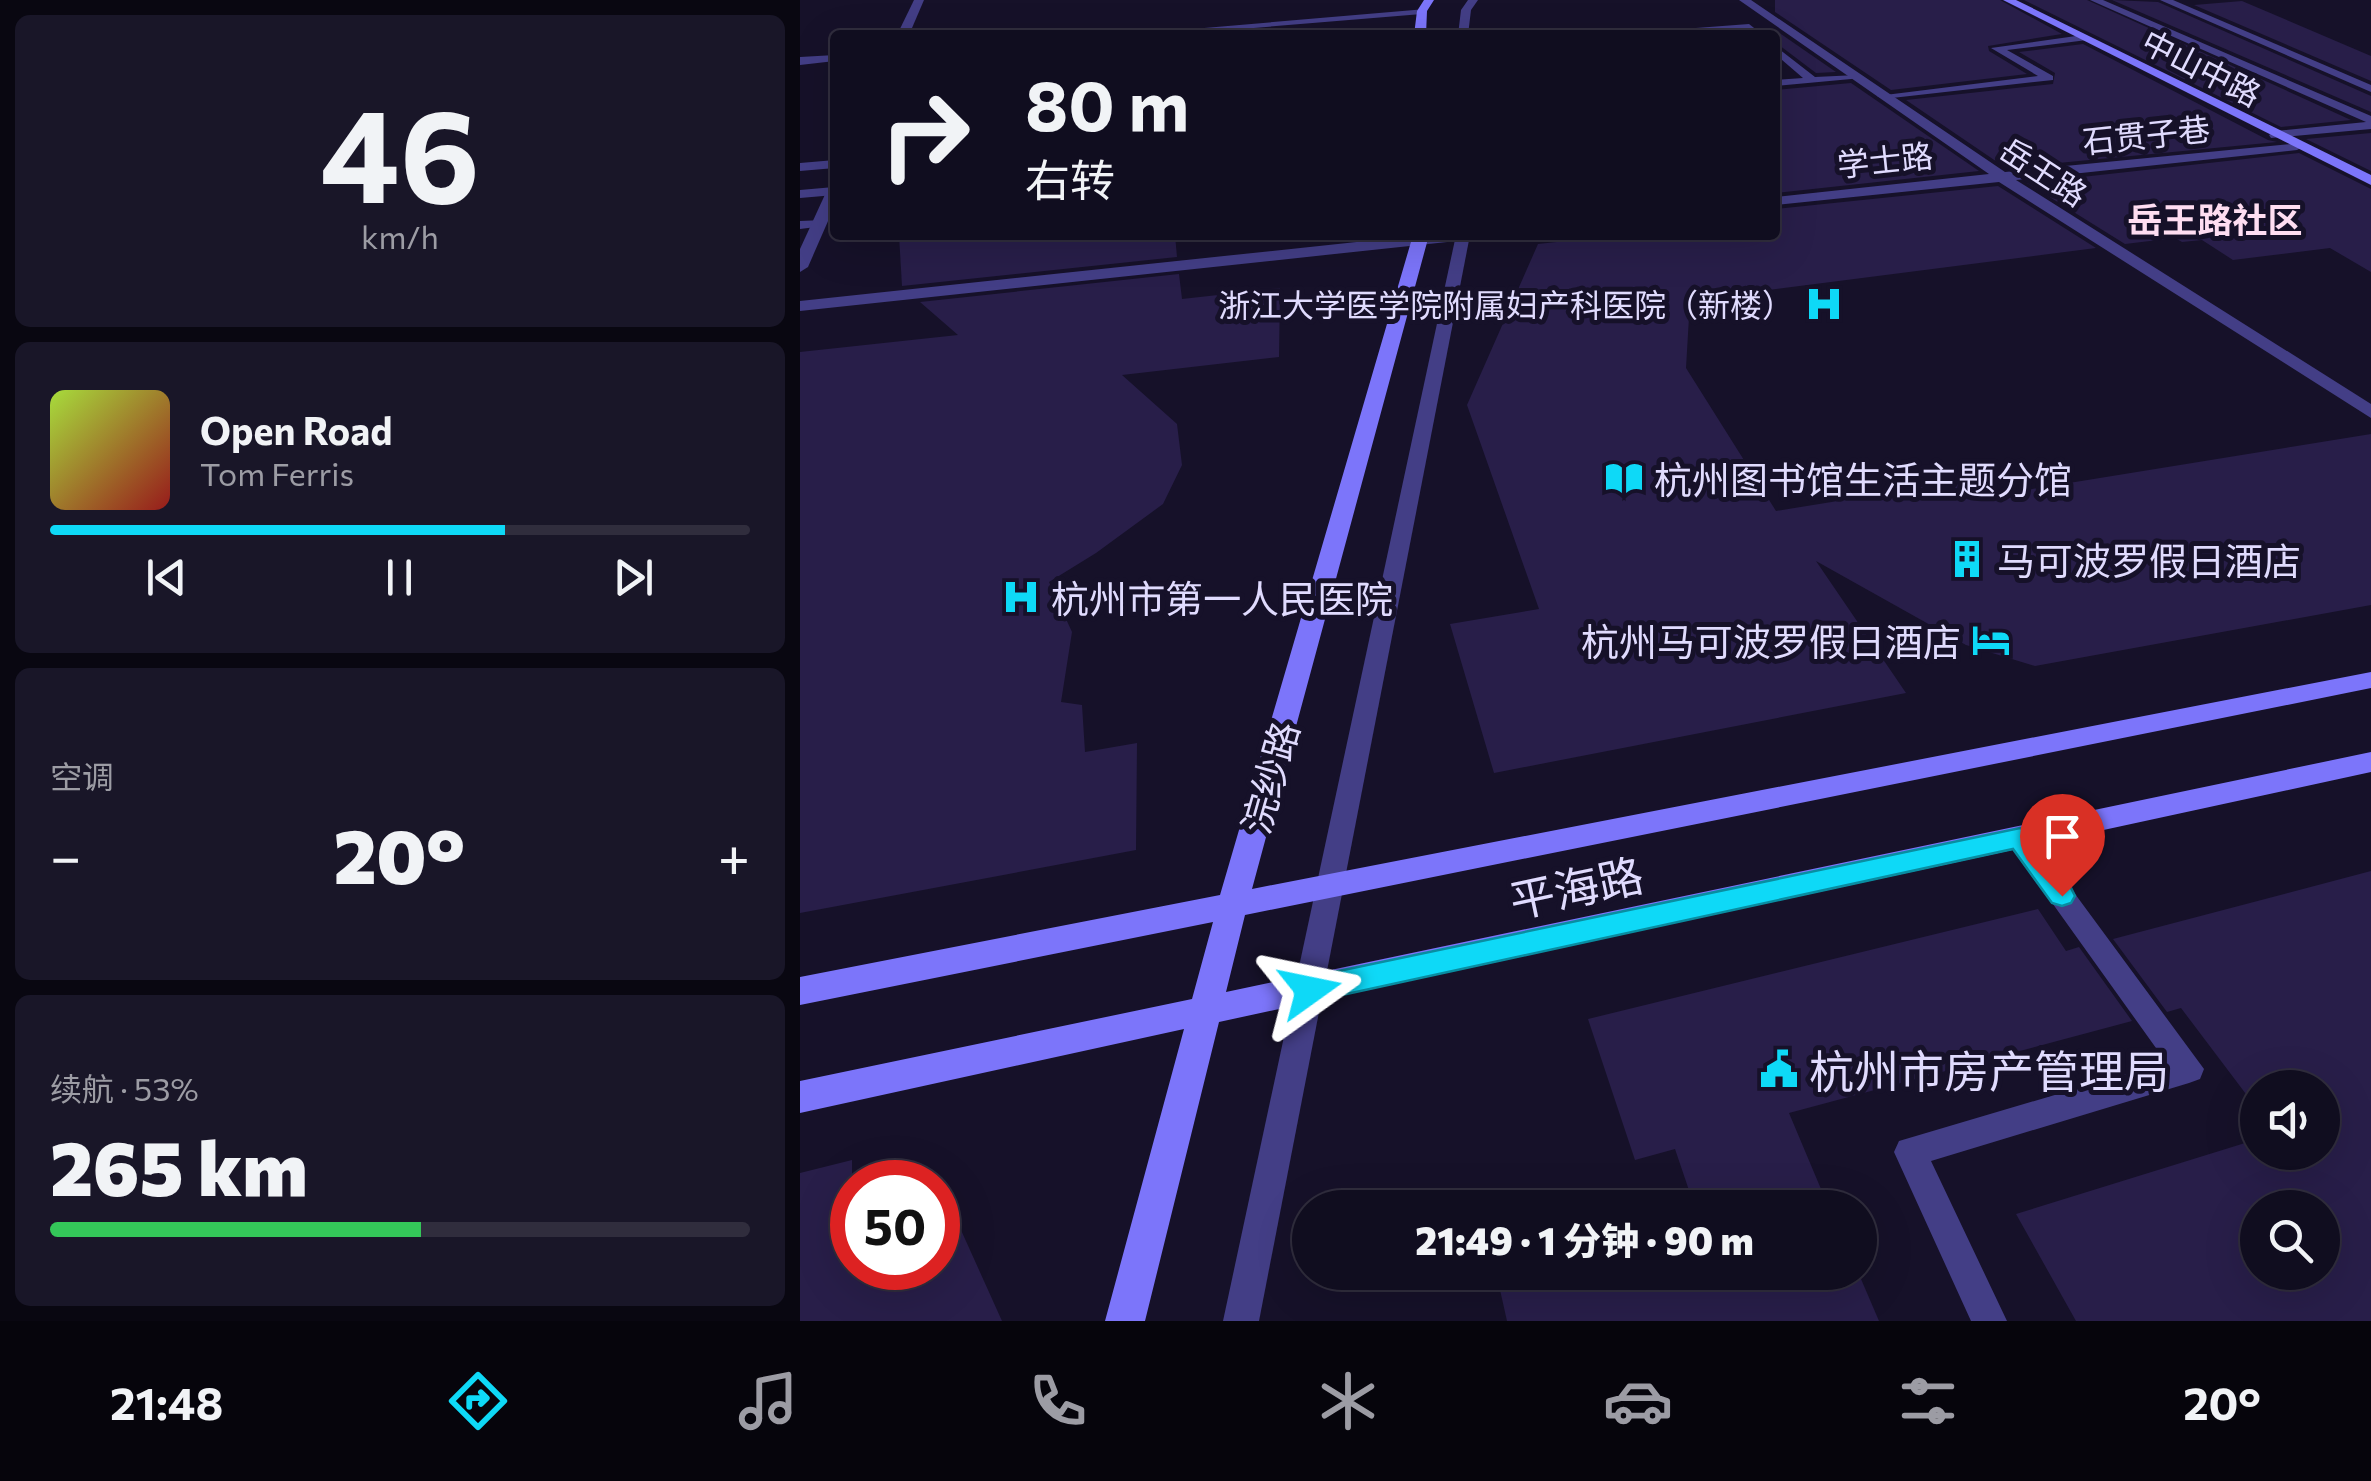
<!DOCTYPE html>
<html lang="zh">
<head>
<meta charset="utf-8">
<style>
  :root { --surface:#100d1f; --page:#191628; --text:#f1f3f6; --muted:#9c9ca4; --line:#302d3d; --accent:#0ed9f7 }
  body { margin:0; font-family:Commissioner,"Noto Sans SC",sans-serif; background:var(--page); color:var(--text); height:100vh; display:flex; flex-direction:column; font-size:38px; white-space:nowrap }
  * { box-sizing:border-box; margin:0 }
  p { font-size:32px; color:var(--muted) }
  .icon { flex:none; width:55px; height:55px; fill:none; stroke:currentColor; stroke-width:2; stroke-linecap:round; stroke-linejoin:round }
  .map { position:relative; flex:1; overflow:hidden }
  .drawer { display:flex; flex-direction:column; gap:15px; padding:15px; background:#090711; width:800px }
  .drawer>* { flex:none }
  .guide { position:absolute; left:30px; top:30px; width:950px; height:210px; border-radius:10px; box-shadow:0 10px 40px #0002,0 0 0 2px var(--line); background:#100d1f; color:var(--text); overflow:hidden }
  .tools { position:absolute; left:1440px; top:1070px; display:grid; gap:20px }
  .tools a { display:grid; place-items:center; width:100px; height:100px; border-radius:50%; background:var(--surface); box-shadow:0 10px 40px #0002,0 0 0 2px var(--line); font-size:50px }
  .speed { position:absolute; left:30px; top:1160px; display:flex; gap:20px; font-size:50px; font-weight:700; text-align:center }
  .speed>* { display:grid; place-content:center; width:130px; height:130px; border-radius:50%; background:var(--surface); box-shadow:0 10px 40px #0002,0 0 0 2px var(--line); line-height:1 }
  .speed .limit { border:15px solid #d22; background:#fff; color:#111 }
  .pin { position:absolute; display:grid; place-items:center; width:85px; height:85px; color:#fff; margin:-102px -42px; border-radius:50% 50% 50% 0; rotate:-45deg; box-shadow:0 0 10px #0007 }
  .pin .icon { rotate:45deg }
  .me { position:absolute; width:110px; margin:-55px; rotate:78deg; stroke-linejoin:round; filter:drop-shadow(0 0 8px #0008) }
  .turn { display:flex; align-items:center; gap:35px; height:210px; padding:0 30px; font-size:45px }
  .turn .icon { width:130px; height:130px; stroke-width:2.5 }
  .turn b { display:block; font-size:70px; line-height:85px }
  .big { font-size:75px; font-weight:800; line-height:1.1 }
  .drawer .widget { flex:1; display:flex; flex-direction:column; justify-content:center; gap:15px; min-width:0; padding:0 35px; border-radius:15px; background:var(--page) }
  .drawer .dial { align-items:center; gap:0 }
  .dial b { font-size:130px; line-height:1 }
  .song { display:flex; align-items:center; gap:30px }
  .cover { width:120px; height:120px; border-radius:15px; background:linear-gradient(135deg,hsl(80 70% 55%),hsl(0 70% 35%)) }
  .played { height:10px; border-radius:5px; background:linear-gradient(90deg,var(--accent) 65%,var(--line) 65%) }
  .keys { display:flex; justify-content:space-around; direction:ltr }
  .heat { display:flex; justify-content:space-between; align-items:center; font-size:55px; direction:ltr }
  .charge { height:15px; border-radius:8px; background:linear-gradient(90deg,#34c759 53%,var(--line) 0) }
  .trip { position:absolute; left:492px; top:1190px; width:585px; height:100px; border-radius:50px; background:var(--surface); box-shadow:0 10px 40px #0002,0 0 0 2px var(--line); font-weight:800; line-height:100px; text-align:center }
  .menu { display:flex; height:160px; justify-content:space-around; align-items:center; background:#06050c; color:var(--muted) }
  .menu .icon { width:70px; height:70px }
  .menu .current { color:var(--accent) }
  .menu b { font-size:45px; color:var(--text) }
  main { display:flex; flex:1; min-height:0 }
  .map>svg:first-child { display:block }
  .building { fill:#281e49; fill-rule:evenodd }
  .lines { fill:none; stroke-linecap:round; stroke-linejoin:round }
  .service { fill:#433e86; fill-rule:evenodd }
  .minor { fill:#433e86; fill-rule:evenodd }
  .secondary { fill:#7c75fa; fill-rule:evenodd }
  .route { fill:#0ed9f7; stroke:#098da1; stroke-width:2.5 }
  .labels { text-anchor:middle; dominant-baseline:central; stroke-width:10; stroke-linejoin:round; paint-order:stroke }
  .far-street-label { font-size:32px; fill:#e0dbfe; stroke:#161129 }
  .far-poi-label { font-size:32px; fill:#e0dbfe; stroke:#161129; text-anchor:end }
  .far-quarter-label { font-size:35px; font-weight:bold; fill:#feddf1; stroke:#161129 }
  .poi-label { font-size:38px; fill:#e0dbfe; stroke:#161129; text-anchor:start }
  .street-label { font-size:38px; fill:#e0dbfe; stroke:#161129 }
  .near-street-label { font-size:45px; fill:#e0dbfe; stroke:#161129 }
  .near-poi-label { font-size:45px; fill:#e0dbfe; stroke:#161129; text-anchor:start }
</style>
</head>
<body>
<main>
<section class="drawer">
<div class="widget dial"><b>46</b><p>km/h</p></div>
<div class="widget">
<div class="song"><i class="cover"></i><div><b>Open Road</b><p>Tom Ferris</p></div></div>
<div class="played"></div>
<div class="keys"><svg class="icon" aria-label="previous" viewBox="0 0 24 24"><path d="M18 5L8 12l10 7zM5 5v14"/></svg><svg class="icon" aria-label="pause" viewBox="0 0 24 24"><path d="M8 5v14M16 5v14"/></svg><svg class="icon" aria-label="next" viewBox="0 0 24 24"><path d="M6 5l10 7-10 7zM19 5v14"/></svg></div>
</div>
<div class="widget"><p>空调</p>
<div class="heat"><a>−</a><b class="big">20°</b><a>+</a></div>
</div>
<div class="widget"><p>续航 · 53%</p><b class="big">265 km</b><div class="charge"></div></div>
</section>
<div class="map">
<svg width="1571" height="1321" viewBox="0 0 1571 1321">
  <rect width="100%" height="100%" fill="#161129"/>
  <g class="building">
    <polygon points="975,0 1200,0 1262,34 1188,46 1189,51 1227,74 1091,90 975,12"/>
    <polygon points="1224,0 1287,0 1551,120 1481,127"/>
    <polygon points="1312,0 1358,2 1571,96 1571,112"/>
    <polygon points="1442,1 1571,56 1571,81 1394,5"/>
    <polygon points="975,30 1036,72 1016,73 975,42"/>
    <polygon points="1283,44 1468,140 1477,142 1206,168 1106,100 1253,84 1255,73 1219,52"/>
    <polygon points="1051,83 1179,171 975,193 975,90"/>
    <polygon points="1571,133 1571,171 1506,139"/>
    <polygon points="1499,153 1571,189 1571,272 1530,248 1433,260 1402,240 1382,242 1375,238 1325,244 1227,183"/>
    <polygon points="1198,186 1296,248 890,300 886,368 976,511 1186,477 1201,494 1571,434 1571,605 1235,666 1166,645 1016,561 1106,693 694,773 650,624 739,609 667,405 738,244 821,235 975,235 975,209"/>
    <polygon points="99,235 375,235 377,257 102,286"/>
    <polygon points="379,274 382,299 480,288 479,357 322,375 377,424 382,465 363,504 296,553 249,582 272,632 261,702 282,705 285,752 337,743 336,850 0,913 0,352 158,335 120,302"/>
    <path d="M1571,871V1321H1276L1216,1214L1458,1139V1152H1522V1088H1458V1110L1381,1008L1367,1012L1313,939ZM1458,1208H1522V1272H1458Z"/>
    <polygon points="1238,909 1266,951 1279,947 1332,1021 989,1113 1029,1208 895,1208 875,1149 835,1160 788,1019"/>
    <polygon points="52,1160 52,1268 138,1268 138,1179 202,1321 0,1321 0,1173"/>
    <polygon points="696,1272 1058,1272 1079,1321 707,1321"/>
  </g>
  <g class="lines">
    <g class="service">
      <polygon points="668,0 678,0 671,10 668,35 658,35 661,10"/>
      <polygon points="1290,0 1303,0 1571,116 1571,129 1471,138 1469,135 1475,131 1566,122"/>
      <polygon points="1360,0 1373,0 1571,85 1571,92"/>
      <polygon points="949,24 963,35 952,35 947,30 803,35"/>
      <polygon points="1283,35 1287,40 1207,50 1253,76 1253,80 1083,99 1077,96 1238,76 1191,48"/>
      <polygon points="975,46 1015,77 1057,75 1062,78 975,86 975,80 1003,78 975,54"/>
      <polygon points="35,160 35,168 0,171 0,163"/>
      <polygon points="34,187 35,195 0,198 0,190"/>
      <polygon points="24,220 24,226 0,229 0,221"/>
      <polygon points="656,235 670,235 459,1321 423,1321"/>
      <polygon points="1219,827 1228,830 1404,1069 1400,1079 1389,1083 1131,1161 1207,1321 1171,1321 1094,1152 1099,1141 1366,1062 1210,844 1206,837 1210,830"/>
    </g>
    <g class="minor">
      <polygon points="114,0 124,0 109,35 97,35"/>
      <polygon points="939,0 951,0 1205,172 1502,143 1504,146 1497,150 1216,180 1571,404 1571,418 1199,182 975,205 975,197 1189,174"/>
      <polygon points="626,9 622,14 369,35 322,35"/>
      <polygon points="35,55 35,61 0,65 0,57"/>
      <polygon points="35,184 35,205 8,267 0,272 0,249 28,188"/>
      <polygon points="622,235 674,235 666,240 0,311 0,301"/>
    </g>
    <g class="secondary">
      <polygon points="624,0 634,0 627,11 626,35 614,35 617,11"/>
      <polygon points="1203,0 1216,0 1571,175 1571,185"/>
      <polygon points="613,235 629,235 452,889 1571,672 1571,688 445,915 426,992 1571,752 1571,772 419,1022 345,1321 305,1321 384,1029 0,1113 0,1081 392,999 413,922 0,1005 0,977 420,895"/>
    </g>
  </g>
  <polygon class="route" points="1220,828 1229,830 1271,888 1275,896 1271,903 1262,906 1252,903 1213,849 510,1002 499,999 495,990 499,981 510,977"/>
  <defs>
    <g id="hospital-bare" transform="scale(3)"><path d="M-5-5h3v3.5h4V-5h3V5h-3V1.5h-4V5h-3Z" fill="#0ed9f7" stroke="#161129" stroke-width="2.5" paint-order="stroke"/></g>
    <g id="library-bare" transform="scale(3)"><path d="M-6-4Q-3-5.5-.7-3.5V5Q-3 3-6 4ZM6-4Q3-5.5 .7-3.5V5Q3 3 6 4Z" fill="#0ed9f7" stroke="#161129" stroke-width="2.5" paint-order="stroke"/></g>
    <g id="building-bare" transform="scale(3)"><path d="M-4-6H4V6H1V3H-1V6H-4ZM-2.5-4.3h1.7v1.8h-1.7ZM.8-4.3h1.7v1.8H.8ZM-2.5-1h1.7V.8h-1.7ZM.8-1h1.7V.8H.8Z" fill="#0ed9f7" stroke="#161129" stroke-width="2.5" paint-order="stroke"/></g>
    <g id="hotel-bare" transform="scale(3)"><path d="M-6-4.5h1.5V1H6V5H4.5V3h-9V5H-6ZM-4 0a1.8 1.8 0 1 1 3.6 0ZM.5 0V-2.5h3Q6-2.5 6 0Z" fill="#0ed9f7" stroke="#161129" stroke-width="2.5" paint-order="stroke"/></g>
    <g id="civic-bare" transform="scale(3)"><path d="M-.6-6.5H3V-4.5H.6V-3L4-1V1h2V6H-6V1h2V-1L-.6-3ZM-1.2 2.5V6h2.4V2.5Z" fill="#0ed9f7" stroke="#161129" stroke-width="2.5" paint-order="stroke"/></g>
  </defs>
  <g fill-rule="evenodd">
    <use href="#hospital-bare" x="1024" y="304"/>
    <use href="#library-bare" x="824" y="478"/>
    <use href="#building-bare" x="1167" y="559"/>
    <use href="#hospital-bare" x="221" y="597"/>
    <use href="#hotel-bare" x="1191" y="640"/>
    <use href="#civic-bare" x="979" y="1069"/>
  </g>
  <g class="labels">
    <g class="far-street-label">
      <text transform="translate(1402 67) rotate(27)">中山中路</text>
      <text transform="translate(1346 134) rotate(-6)">石贯子巷</text>
      <text transform="translate(1085 159) rotate(-6)">学士路</text>
      <text transform="translate(1244 171) rotate(33)">岳王路</text>
    </g>
    <g class="far-poi-label">
      <text x="994" y="304">浙江大学医学院附属妇产科医院（新楼）</text>
    </g>
    <g class="far-quarter-label">
      <text x="1415" y="218">岳王路社区</text>
    </g>
    <g class="poi-label">
      <text x="854" y="478">杭州图书馆生活主题分馆</text>
      <text x="1197" y="559">马可波罗假日酒店</text>
      <text x="251" y="597">杭州市第一人民医院</text>
      <text x="1161" y="640" text-anchor="end">杭州马可波罗假日酒店</text>
    </g>
    <g class="street-label">
      <text transform="translate(469 777) rotate(-74)">浣纱路</text>
    </g>
    <g class="near-street-label">
      <text transform="translate(776 886) rotate(-12)">平海路</text>
    </g>
    <g class="near-poi-label">
      <text x="1009" y="1069">杭州市房产管理局</text>
    </g>
  </g>
</svg>
<div class="tools">
<a><svg class="icon" aria-label="sound" viewBox="0 0 24 24"><path d="M4 9h4l5-4v14l-5-4H4zM17 9q2 3 0 6"/></svg></a>
<a><svg class="icon" aria-label="search" viewBox="0 0 24 24"><circle cx="10" cy="10" r="6"/><path d="M15 15l6 6"/></svg></a>
</div>
<div class="speed"><div class="limit">50</div></div>
<div class="pin" style="left:1262px;top:896px;background:#d93025"><svg class="icon" aria-label="arrive" viewBox="0 0 24 24"><path d="M6 21V4h12l-3 4 3 4H6"/></svg></div>
<svg class="me" style="left:510px;top:990px" viewBox="-20 -20 40 40"><path d="M0-17L14 15 0 8-14 15z" fill="#0ed9f7" stroke="#fff" stroke-width="4"/></svg>
<div class="trip">21:49 · 1 分钟 · 90 m</div>
<div class="guide">
<div class="turn"><svg class="icon" aria-label="right" viewBox="0 0 24 24"><path d="M7 20v-9h11M14 6l5 5-5 5"/></svg><div><b>80 m</b>右转</div></div>
</div>
</div>
</main>
<nav class="menu">
<b>21:48</b>
<svg class="icon current" aria-label="directions" viewBox="0 0 24 24"><path d="M12 3l9 9-9 9-9-9zM9 14v-3h6M13 9l2 2-2 2"/></svg>
<svg class="icon" aria-label="music" viewBox="0 0 24 24"><path d="M9 18V5l10-2v13"/><circle cx="6" cy="18" r="3"/><circle cx="16" cy="16" r="3"/></svg>
<svg class="icon" aria-label="phone" viewBox="0 0 24 24"><path d="M5 4h4l2 5-3 2q2 4 5 5l2-3 5 2v4C11 20 4 13 5 4z"/></svg>
<svg class="icon" aria-label="climate" viewBox="0 0 24 24"><path d="M12 3v18M4 7l16 10M4 17L20 7"/></svg>
<svg class="icon" aria-label="car" viewBox="0 0 24 24"><path d="M5 17H2v-5l4-1 3-4h7l3 4 3 1v5h-3M9 17h6M6 11h13"/><circle cx="7" cy="17" r="2"/><circle cx="17" cy="17" r="2"/></svg>
<svg class="icon" aria-label="filters" viewBox="0 0 24 24"><path d="M4 7h16M4 17h16"/><circle cx="9" cy="7" r="2"/><circle cx="15" cy="17" r="2"/></svg>
<b>20°</b>
</nav>
</body>
</html>
